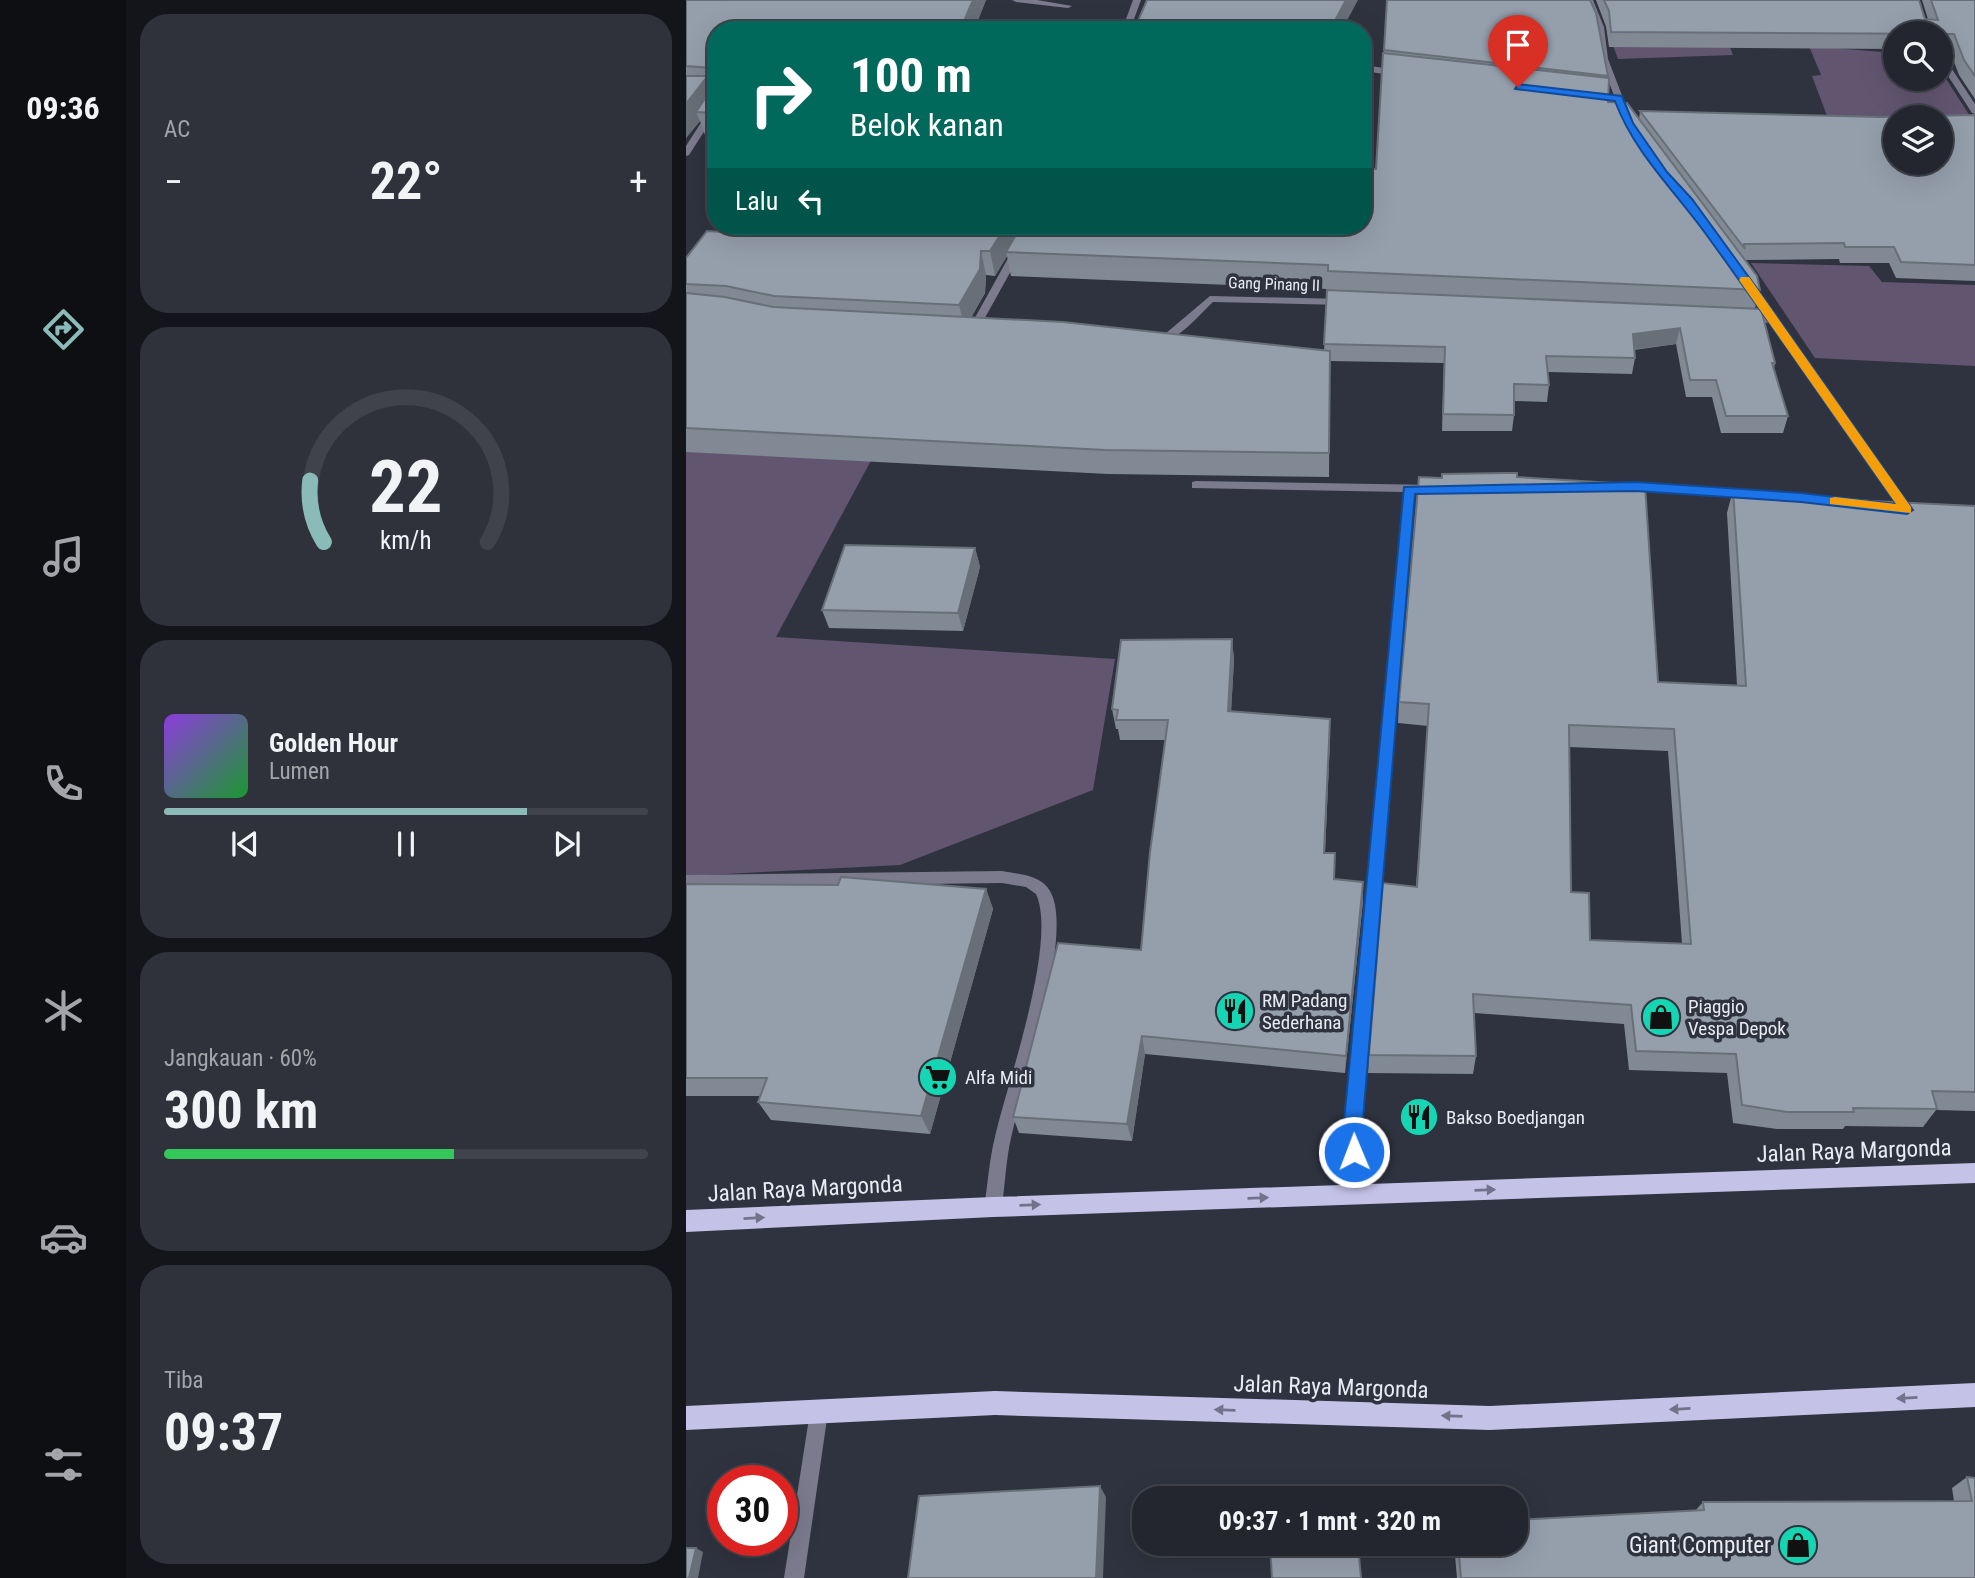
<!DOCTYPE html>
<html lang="id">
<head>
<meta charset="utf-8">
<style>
  :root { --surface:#23262f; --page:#2f323b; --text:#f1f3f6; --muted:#a3a5aa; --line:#40434b; --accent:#8bbbb9 }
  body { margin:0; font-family:"Roboto Condensed",sans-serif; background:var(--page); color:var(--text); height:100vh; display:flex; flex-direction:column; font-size:26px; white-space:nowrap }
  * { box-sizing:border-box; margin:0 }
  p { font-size:23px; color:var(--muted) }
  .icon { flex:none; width:38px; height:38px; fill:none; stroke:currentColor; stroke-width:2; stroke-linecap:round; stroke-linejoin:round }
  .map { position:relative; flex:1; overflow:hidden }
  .sheet { display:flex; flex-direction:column; gap:14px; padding:14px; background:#13151a; width:560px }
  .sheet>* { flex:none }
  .banner { position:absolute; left:21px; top:21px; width:665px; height:214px; border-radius:28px; box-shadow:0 7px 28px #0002,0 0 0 2px var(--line); background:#00695c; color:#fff; overflow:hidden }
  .controls { position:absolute; left:1197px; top:21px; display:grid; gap:14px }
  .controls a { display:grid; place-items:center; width:70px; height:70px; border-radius:50%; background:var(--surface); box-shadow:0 7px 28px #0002,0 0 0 2px var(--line); font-size:35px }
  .speed { position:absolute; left:21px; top:1465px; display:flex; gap:14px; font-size:35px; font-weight:700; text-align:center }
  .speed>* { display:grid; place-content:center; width:91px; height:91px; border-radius:50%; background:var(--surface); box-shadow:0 7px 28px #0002,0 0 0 2px var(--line); line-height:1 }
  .speed .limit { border:10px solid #d22; background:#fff; color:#111 }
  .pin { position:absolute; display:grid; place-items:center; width:60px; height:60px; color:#fff; margin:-72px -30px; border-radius:50% 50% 50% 0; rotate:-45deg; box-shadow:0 0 7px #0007 }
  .pin .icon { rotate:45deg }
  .me { position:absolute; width:77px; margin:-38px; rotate:359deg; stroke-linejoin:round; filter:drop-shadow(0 0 5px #0008) }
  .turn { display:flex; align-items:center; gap:24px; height:147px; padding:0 28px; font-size:32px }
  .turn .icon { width:91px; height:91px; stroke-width:2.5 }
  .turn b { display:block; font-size:49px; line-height:60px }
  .then { display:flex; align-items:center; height:66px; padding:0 28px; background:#0003; gap:14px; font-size:26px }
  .big { font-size:52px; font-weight:700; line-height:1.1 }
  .sheet .card { flex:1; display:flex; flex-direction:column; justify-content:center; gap:10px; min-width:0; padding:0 24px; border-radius:28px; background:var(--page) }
  .sheet .dial { align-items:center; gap:0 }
  .dial svg { height:182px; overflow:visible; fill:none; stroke:var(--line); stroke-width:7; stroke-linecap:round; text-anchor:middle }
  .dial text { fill:var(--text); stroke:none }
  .song { display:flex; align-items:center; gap:21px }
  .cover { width:84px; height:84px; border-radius:10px; background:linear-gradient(135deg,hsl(270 70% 55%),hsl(130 70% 35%)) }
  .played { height:7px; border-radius:4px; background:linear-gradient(90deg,var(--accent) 75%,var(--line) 75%) }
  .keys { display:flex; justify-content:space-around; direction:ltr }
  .heat { display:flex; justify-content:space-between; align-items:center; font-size:38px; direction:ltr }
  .charge { height:10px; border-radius:5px; background:linear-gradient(90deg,#34c759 60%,var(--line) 0) }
  .trip { position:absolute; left:446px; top:1486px; width:396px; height:70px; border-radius:28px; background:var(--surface); box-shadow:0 7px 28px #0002,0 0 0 2px var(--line); font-weight:700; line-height:70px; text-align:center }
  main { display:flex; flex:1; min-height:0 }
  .tabs { display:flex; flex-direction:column; width:126px; justify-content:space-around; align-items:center; background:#0e0f13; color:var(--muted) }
  .tabs .icon { width:49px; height:49px }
  .tabs .current { color:var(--accent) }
  .tabs b { font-size:32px; color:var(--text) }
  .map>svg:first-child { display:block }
  .green { fill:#625570 }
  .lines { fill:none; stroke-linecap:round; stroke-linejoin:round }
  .minor { fill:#7c7b8e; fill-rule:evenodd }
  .primary { fill:#c5c2e8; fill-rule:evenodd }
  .wall { fill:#808994; fill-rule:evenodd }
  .shaded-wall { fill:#686f78 }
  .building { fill:#959fac; stroke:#686f78; stroke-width:2; fill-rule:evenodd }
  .oneway { fill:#72738b }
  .route { fill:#1a73e8; stroke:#114b97; stroke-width:2 }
  .slow { fill:#f59e0b }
  .labels { text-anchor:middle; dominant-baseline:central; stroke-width:7; stroke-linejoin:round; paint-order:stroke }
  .far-street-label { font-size:16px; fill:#e8ebf3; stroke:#2f333f }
  .poi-label { font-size:19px; fill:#e8ebf3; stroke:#2f333f; text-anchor:start }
  .near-street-label { font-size:23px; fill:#e8ebf3; stroke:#2f333f }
  .near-poi-label { font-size:23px; fill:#e8ebf3; stroke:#2f333f; text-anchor:end }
</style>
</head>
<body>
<main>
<nav class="tabs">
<b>09:36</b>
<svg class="icon current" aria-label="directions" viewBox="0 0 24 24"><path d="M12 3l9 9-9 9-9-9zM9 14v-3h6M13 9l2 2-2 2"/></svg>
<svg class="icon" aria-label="music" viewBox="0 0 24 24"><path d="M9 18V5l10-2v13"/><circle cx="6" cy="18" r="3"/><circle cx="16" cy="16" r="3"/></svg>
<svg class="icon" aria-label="phone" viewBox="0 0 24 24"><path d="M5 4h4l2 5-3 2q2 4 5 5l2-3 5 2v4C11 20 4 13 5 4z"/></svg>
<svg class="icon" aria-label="climate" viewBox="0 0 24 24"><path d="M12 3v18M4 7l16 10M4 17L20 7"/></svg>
<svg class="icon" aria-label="car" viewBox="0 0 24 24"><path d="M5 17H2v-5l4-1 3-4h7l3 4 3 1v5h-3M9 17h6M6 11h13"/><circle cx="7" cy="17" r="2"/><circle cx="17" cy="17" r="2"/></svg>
<svg class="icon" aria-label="filters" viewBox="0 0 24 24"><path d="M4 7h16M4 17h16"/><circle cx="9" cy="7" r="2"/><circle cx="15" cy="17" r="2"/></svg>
</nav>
<section class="sheet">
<div class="card"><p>AC</p>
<div class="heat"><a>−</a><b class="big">22°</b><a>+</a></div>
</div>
<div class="card dial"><svg viewBox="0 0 100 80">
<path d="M14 69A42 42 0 1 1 86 69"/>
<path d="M14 69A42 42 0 0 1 8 42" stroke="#8bbbb9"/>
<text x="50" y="56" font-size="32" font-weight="700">22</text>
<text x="50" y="72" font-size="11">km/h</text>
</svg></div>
<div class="card">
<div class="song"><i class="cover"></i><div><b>Golden Hour</b><p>Lumen</p></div></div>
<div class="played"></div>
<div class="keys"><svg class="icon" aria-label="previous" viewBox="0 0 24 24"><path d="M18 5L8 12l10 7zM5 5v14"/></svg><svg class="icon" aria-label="pause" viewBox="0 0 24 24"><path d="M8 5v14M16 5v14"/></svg><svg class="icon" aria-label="next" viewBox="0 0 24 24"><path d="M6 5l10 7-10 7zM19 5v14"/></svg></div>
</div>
<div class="card"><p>Jangkauan · 60%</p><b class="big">300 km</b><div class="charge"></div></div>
<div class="card"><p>Tiba</p><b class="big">09:37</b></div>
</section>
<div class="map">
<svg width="1289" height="1578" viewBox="0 0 1289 1578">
  <rect width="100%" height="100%" fill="#2f333f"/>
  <g class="green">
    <polygon points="910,0 1034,21 1047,55 932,59"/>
    <polygon points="1123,46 1209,53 1209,79 1255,79 1255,71 1289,124 1255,117 1143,121 1126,76 1135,75"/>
    <polygon points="1065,263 1183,266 1196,282 1289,285 1289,366 1129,358"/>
    <polygon points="0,418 203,427 90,637 429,659 407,790 214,865 0,876"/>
  </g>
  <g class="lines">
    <g class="minor">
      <polygon points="326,0 351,0 386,6 382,8 330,2"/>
      <polygon points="447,0 455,0 444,30 436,30"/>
      <polygon points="899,0 907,0 918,27 922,59 945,119 944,121 937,119 914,59 910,27"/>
      <polygon points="1255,56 1258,57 1289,104 1289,114 1286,113 1255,65"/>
      <polygon points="677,65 712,70 716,73 712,76 677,71"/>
      <polygon points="30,103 30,113 3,155 0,156 0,146 27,104"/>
      <polygon points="340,226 350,226 291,332 286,335 282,334 281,332"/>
      <polygon points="1062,282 1066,283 1225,507 1225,513 1217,513 1084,323 1058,321 1058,317 1079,317 1057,285"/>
      <path d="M524,296L657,299L662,302L657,305L527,302C511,317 488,346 465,344V340L479,334Z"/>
      <polygon points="510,481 750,485 756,489 750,493 729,492 674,1132 680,1194 677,1200 671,1202 665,1200 662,1194 658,1132 717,492 506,488 506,482"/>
      <polygon points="942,482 1065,490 1071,494 1065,498 938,489 938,483"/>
      <path d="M316,871C332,874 355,875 364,891C389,933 336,1087 325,1138C320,1160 319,1184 316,1207L313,1213L307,1215L301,1213L298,1207C302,1184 303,1160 309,1137C321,1084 372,942 350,894L340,887L316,883L0,887V875Z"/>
      <polygon points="133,1403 140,1405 142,1412 118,1578 98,1578 124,1412 126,1405"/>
    </g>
    <g class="primary">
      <polygon points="1289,1163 1289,1183 307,1217 0,1232 0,1210 307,1197"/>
      <polygon points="1289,1383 1289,1407 804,1430 309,1415 0,1430 0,1406 309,1391 804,1406"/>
    </g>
  </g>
  <g class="wall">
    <polygon points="0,0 300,0 288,30 30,30 30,136 19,135 14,121 0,138"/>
    <path d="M701,0L922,76V102L953,119L954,111L1193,117L1289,115V281L1210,278L1203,263H1154L1153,259L1059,260L1074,290L1069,308L1089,363L1088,369L1102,416L1097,433H1035L1026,397H1000L990,344L948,350L949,358L946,374L862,372L863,385L861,402L828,401V415L826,431H756L758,363L644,361L643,477L422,474L0,452V258L116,231L677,226L690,169ZM321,256L325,276L642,289L638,351L285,317L299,293L300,275L309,276Z"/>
    <polygon points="910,0 1233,0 1239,19 1242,19 1236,0 1289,0 1289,99 1273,75 1263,49 1255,49 1255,33 1209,33 1209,49 923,47 920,26"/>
    <path d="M831,477L972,682L1051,685L1041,513L1047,490L1186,501L1289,506V1111L1250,1110L1237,1127L1159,1126L1157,1129H1091L1047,1123L1041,1073L943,1070L938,1024L788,1013L790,1056L787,1074L682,1073L683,1055L730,887L742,726L712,723L713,702L756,478ZM883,747L982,751L996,944L904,940L885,892Z"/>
    <polygon points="289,548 294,567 277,631 143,628 136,610"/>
    <polygon points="546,639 548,660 545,711 644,739 639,853 649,879 677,882 677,901 659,1073 459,1054 446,1141 333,1133 327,1117 455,950 479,740 434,740 432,729 430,729 426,709"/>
    <polygon points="0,884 300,889 307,909 244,1134 85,1120 72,1102 74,1096 0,1096"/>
    <polygon points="1281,1477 1289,1478 1289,1578 771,1578 768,1544 830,1544 1010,1510 1017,1502 1268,1501 1266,1488"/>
  </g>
  <g class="shaded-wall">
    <polygon points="287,0 300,0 288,30 274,30"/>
    <polygon points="660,0 672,0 656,30 644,30"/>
    <polygon points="21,77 29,101 10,112 14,121 0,138 0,104"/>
    <polygon points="320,226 339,226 320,252 321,256 309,276 304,251"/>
    <polygon points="295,251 300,275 299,293 279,329 273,305"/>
    <polygon points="994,328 990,344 944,350 947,334"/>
    <polygon points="289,548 294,567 277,631 272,613"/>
    <polygon points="546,639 548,660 544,731 542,711"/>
    <polygon points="644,719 644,739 638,872 638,853"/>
    <polygon points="677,882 677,901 659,1073 660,1056"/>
    <polygon points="300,889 307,909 244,1134 235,1116"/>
    <polygon points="456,1036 459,1054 446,1141 441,1124"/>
    <polygon points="414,1486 420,1497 417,1578 410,1578"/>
    <polygon points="10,1548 17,1552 12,1578 3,1578"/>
  </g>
  <g class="building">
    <polygon points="0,0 287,0 274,30 30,30 30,113 10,112 24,91 25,80 21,77 0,104 0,76 22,76 25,68 0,66"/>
    <polygon points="461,0 660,0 644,30 448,30"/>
    <polygon points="701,0 904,0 910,13 922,76 698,50"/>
    <polygon points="918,0 1233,0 1239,19 1252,20 1245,0 1289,0 1289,76 1278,60 1268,34 925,32 923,11"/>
    <polygon points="697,53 923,78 922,102 941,103 1071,276 1074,290 642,271 642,265 320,252 335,226 677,226 677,169 690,169"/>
    <path d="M954,111L1193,117L1289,115V265L1215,262L1208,247H1159L1158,243L1058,244L1059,249ZM1209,117H1255V163H1209Z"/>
    <polygon points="119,226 320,226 304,251 295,251 294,269 273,305 88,296 40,286 0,284 0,258 21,231 97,236 101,230 116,231"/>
    <polygon points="641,290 1075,309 1089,363 1086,363 1102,416 1040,416 1030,380 1004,380 994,328 947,334 949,358 860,356 863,385 828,384 828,415 757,414 759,347 638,344"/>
    <polygon points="0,293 39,297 87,307 377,322 644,351 643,453 419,450 0,428"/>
    <path d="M820,473H831V477L959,485L972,682L1060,686L1047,490L1186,501L1289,506V1092L1246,1091L1251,1109L1167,1108L1168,1112H1101L1056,1105L1050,1054L950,1051L945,1005L787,994L790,1056L683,1055L697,883L731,887L743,704L713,702L733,477L756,478V474ZM883,725L988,729L1005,944L904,940L903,893L885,892Z"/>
    <polygon points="159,545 289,548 272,613 136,610"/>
    <polygon points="546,639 542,711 644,719 638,853 649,853 648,879 677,882 660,1056 456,1036 441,1124 327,1117 372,943 455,950 464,852 482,720 430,720 432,710 426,709 435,640"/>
    <polygon points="155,877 300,889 235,1116 72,1102 81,1078 0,1078 0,884 152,885"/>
    <polygon points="1281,1477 1289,1478 1289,1578 775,1578 772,1544 830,1544 830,1520 1018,1510 1017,1502 1286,1501"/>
    <polygon points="414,1486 410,1578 222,1578 233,1496"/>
    <polygon points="584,1544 672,1544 675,1578 586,1578"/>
    <polygon points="0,1548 10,1548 3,1578 0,1578"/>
  </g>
  <defs><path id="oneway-solid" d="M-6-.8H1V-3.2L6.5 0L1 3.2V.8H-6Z" transform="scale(1.75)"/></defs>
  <g class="oneway">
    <use href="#oneway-solid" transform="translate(799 1190) rotate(-2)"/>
    <use href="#oneway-solid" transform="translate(572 1198) rotate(-2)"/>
    <use href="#oneway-solid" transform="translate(344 1205) rotate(-2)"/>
    <use href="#oneway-solid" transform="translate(68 1218) rotate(-3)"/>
    <use href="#oneway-solid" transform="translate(1221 1398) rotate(177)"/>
    <use href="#oneway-solid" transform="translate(994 1409) rotate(177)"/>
    <use href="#oneway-solid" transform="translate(539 1410) rotate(-178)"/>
    <use href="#oneway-solid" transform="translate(766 1416) rotate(-178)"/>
  </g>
  <path class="route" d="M832,84L936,96L947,123L981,172L1006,199L1078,298L1227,510L1221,514L1115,502L950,491L729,494L676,1132L678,1152L675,1159L668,1161L661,1159L657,1132L718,487L950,482L1115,493L1210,504C1147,415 1086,325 1022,237C990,192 948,153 929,101L829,89Z"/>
  <polygon class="slow" points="1055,277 1063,277 1225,507 1225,513 1144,504 1144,498 1149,497 1210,504 1053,280"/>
  <defs>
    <g id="restaurant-disc" transform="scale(2.0125)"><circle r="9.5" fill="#15d5b3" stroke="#2f333f"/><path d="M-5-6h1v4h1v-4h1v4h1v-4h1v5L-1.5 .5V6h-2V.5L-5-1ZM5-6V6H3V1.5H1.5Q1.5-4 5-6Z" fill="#111"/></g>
    <g id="shop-disc" transform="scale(2.0125)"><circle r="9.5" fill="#15d5b3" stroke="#2f333f"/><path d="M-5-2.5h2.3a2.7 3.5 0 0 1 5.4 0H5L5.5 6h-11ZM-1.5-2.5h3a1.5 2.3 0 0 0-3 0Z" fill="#111"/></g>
    <g id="supermarket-disc" transform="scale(2.0125)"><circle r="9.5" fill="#15d5b3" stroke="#2f333f"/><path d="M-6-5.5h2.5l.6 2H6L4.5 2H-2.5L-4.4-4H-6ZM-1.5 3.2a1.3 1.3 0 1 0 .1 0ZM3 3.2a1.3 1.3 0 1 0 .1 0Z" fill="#111"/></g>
  </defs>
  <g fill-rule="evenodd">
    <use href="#restaurant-disc" x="549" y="1011"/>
    <use href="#shop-disc" x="975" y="1017"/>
    <use href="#supermarket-disc" x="252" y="1077"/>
    <use href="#restaurant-disc" x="733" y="1117"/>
    <use href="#shop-disc" x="1112" y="1545"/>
  </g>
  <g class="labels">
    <g class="far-street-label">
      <text transform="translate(588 284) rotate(2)">Gang Pinang II</text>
    </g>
    <g class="poi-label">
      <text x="576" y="1000">RM Padang<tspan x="576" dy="22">Sederhana</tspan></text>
      <text x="1002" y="1006">Piaggio<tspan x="1002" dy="22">Vespa Depok</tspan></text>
      <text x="279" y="1077">Alfa Midi</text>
      <text x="760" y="1117">Bakso Boedjangan</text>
    </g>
    <g class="near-street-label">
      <text transform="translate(1168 1151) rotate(-2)">Jalan Raya Margonda</text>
      <text transform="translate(119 1189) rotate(-3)">Jalan Raya Margonda</text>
      <text transform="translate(645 1387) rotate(2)">Jalan Raya Margonda</text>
    </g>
    <g class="near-poi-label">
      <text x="1085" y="1545">Giant Computer</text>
    </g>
  </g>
</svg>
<div class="controls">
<a><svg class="icon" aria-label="search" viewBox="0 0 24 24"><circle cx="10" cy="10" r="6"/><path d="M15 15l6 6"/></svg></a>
<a><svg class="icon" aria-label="layers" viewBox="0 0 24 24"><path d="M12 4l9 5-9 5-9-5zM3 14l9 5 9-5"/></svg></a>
</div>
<div class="speed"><div class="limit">30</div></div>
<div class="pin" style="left:832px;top:87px;background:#d93025"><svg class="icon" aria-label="arrive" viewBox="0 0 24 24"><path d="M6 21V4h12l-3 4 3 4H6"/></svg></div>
<svg class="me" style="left:668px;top:1152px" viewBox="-20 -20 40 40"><circle r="17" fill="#1a73e8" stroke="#fff" stroke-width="3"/><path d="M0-11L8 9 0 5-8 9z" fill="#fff"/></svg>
<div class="trip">09:37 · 1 mnt · 320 m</div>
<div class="banner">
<div class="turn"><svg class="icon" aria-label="right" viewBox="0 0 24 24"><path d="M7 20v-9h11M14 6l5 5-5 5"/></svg><div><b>100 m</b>Belok kanan</div></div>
<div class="then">Lalu<svg class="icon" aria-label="left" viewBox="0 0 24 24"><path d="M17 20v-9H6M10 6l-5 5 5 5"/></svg></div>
</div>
</div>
</main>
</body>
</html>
